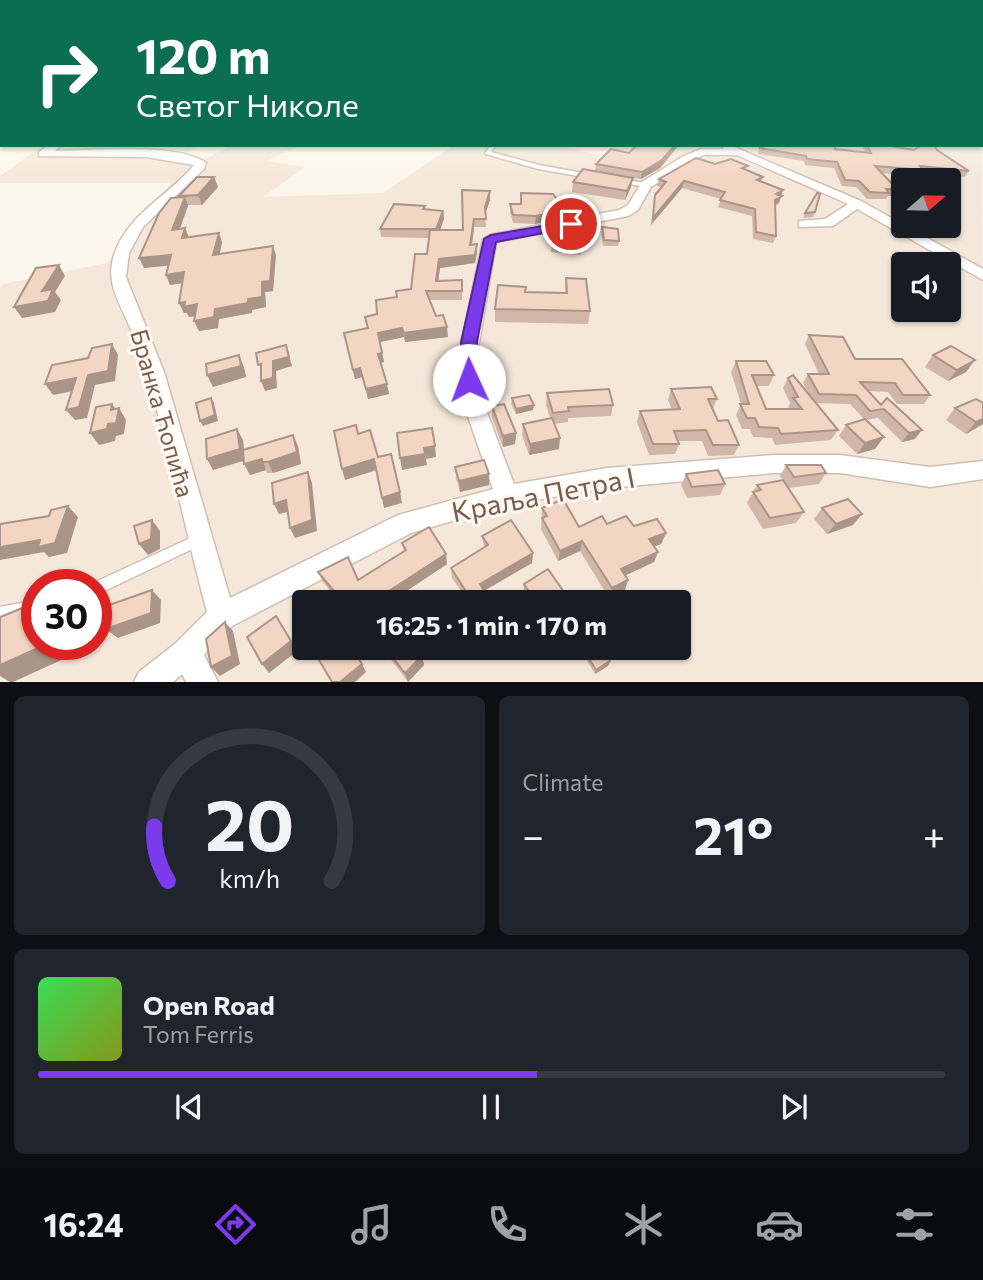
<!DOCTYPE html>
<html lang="en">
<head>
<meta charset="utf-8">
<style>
  :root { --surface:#171b24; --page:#20242c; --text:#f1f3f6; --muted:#9ea1a6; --line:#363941; --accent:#7c3aed }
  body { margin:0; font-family:Commissioner,sans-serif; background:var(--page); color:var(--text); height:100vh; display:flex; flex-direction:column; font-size:26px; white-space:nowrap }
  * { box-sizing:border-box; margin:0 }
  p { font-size:23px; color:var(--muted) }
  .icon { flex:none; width:38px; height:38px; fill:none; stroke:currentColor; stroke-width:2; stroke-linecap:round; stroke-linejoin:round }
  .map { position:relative; height:682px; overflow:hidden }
  .drawer { display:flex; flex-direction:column; gap:14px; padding:14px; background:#0d0f14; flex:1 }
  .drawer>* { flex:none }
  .guide { position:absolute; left:0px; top:0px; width:984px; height:147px; box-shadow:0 2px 5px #0004; background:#0b6e4f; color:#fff; overflow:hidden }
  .needle { width:46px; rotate:70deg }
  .controls { position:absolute; left:891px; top:168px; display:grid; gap:14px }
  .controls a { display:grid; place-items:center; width:70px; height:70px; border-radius:7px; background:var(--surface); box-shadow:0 2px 5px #0004; font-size:35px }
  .speed { position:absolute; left:21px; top:569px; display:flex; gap:14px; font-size:35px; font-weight:700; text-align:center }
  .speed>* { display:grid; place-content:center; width:91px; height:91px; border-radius:50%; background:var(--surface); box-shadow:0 2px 5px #0004; line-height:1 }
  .speed .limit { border:10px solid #d22; background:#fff; color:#111 }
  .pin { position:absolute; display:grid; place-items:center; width:60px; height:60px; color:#fff; margin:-30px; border:4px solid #fff; border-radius:50%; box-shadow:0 2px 7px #0007 }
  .me { position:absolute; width:77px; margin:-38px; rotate:358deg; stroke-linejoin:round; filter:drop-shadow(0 0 5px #0008) }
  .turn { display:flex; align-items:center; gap:24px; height:147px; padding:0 21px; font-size:32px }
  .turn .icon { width:91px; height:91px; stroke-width:2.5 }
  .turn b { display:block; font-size:49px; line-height:60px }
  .big { font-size:52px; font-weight:700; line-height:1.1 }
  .drawer .widget { flex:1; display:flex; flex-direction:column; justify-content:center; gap:10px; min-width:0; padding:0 24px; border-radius:10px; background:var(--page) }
  .drawer .dial { align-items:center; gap:0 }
  .dial svg { height:182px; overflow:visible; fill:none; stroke:var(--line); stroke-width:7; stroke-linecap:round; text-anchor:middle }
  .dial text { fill:var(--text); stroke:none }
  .song { display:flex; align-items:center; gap:21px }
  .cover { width:84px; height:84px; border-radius:10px; background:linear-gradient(135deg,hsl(130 70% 55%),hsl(70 70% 35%)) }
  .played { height:7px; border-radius:4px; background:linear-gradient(90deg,var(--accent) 55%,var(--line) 55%) }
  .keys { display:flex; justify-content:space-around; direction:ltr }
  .heat { display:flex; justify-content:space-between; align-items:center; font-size:38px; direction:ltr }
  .drawer .tiles { flex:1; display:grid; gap:14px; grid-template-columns:1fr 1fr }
  .widget:last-child { grid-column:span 2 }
  .trip { position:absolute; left:292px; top:590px; width:399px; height:70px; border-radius:7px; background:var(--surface); box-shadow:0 2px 5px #0004; font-weight:700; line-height:70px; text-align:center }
  .tabs { display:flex; height:112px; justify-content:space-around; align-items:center; background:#090b0e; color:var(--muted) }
  .tabs .icon { width:49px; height:49px }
  .tabs .active { color:var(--accent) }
  .tabs b { font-size:32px; color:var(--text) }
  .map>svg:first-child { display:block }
  .residential { fill:#f5e8da; fill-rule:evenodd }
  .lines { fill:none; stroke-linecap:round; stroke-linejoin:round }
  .lane-casing { stroke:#d1beb0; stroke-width:3 }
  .street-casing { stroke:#d1beb0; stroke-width:3 }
  .secondary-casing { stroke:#d6c0b0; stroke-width:4 }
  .lane { fill:#fff; fill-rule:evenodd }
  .street { fill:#fff; fill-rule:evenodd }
  .secondary { fill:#fff; fill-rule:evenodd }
  .wall { fill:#d1b7a8 }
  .shaded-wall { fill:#aa9588 }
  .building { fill:#f3d5c3; stroke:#aa9588; stroke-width:2 }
  .route { fill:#7c3aed; stroke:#51269a; stroke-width:2 }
  .labels { text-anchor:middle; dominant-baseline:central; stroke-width:6; stroke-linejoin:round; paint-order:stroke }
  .street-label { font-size:24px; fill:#7a5c4d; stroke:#fffaf3 }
  .near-street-label { font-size:28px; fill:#7a5c4d; stroke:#fffaf3 }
</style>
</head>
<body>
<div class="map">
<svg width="983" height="682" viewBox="0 0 983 682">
  <rect width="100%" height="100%" fill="#fdf6ec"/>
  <path class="residential" d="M982,97L983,681H0V289L3,284L107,263L141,215L172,183H0V176L43,145H201L186,154L205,159L232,145H300L267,161L305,167L263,197L383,193L454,145H571L569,148L602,156L611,145H982ZM903,180H948V226H903ZM903,264H948V310H903ZM37,584H96V644H37ZM304,602H679V648H304Z"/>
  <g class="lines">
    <g class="lane-casing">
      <g id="lane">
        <polygon points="491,145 496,145 491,152 539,165 589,174 592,176 589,178 538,169 486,154 485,153"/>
        <polygon points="620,179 646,183 649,185 646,187 618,182 618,180"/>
        <polygon points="199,534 203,536 205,540 203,544 96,595 96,584 91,584"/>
        <polygon points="37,600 37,614 0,621 0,607"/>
      </g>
    </g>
    <g class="street-casing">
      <path id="street" d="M49,145H61L55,151C90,151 178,142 206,163L204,169L143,227L129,253L126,277L164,372L230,598L398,515L493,489L463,402L458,361L483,239L490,235L619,210L628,205L642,182L682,157L701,149H723L724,146H732L861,201L983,269V280L857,209L833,226L799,227V221L825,219L848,204L737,155H703L651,187L638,210L628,216L496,242L476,361L483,402L514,484L607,468L774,455H840L930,467L983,461V479L930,487L840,473H774L607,488L507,505L411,533L232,626L204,655L218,682H186L182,674L173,682H134L139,672L176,643L207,612C182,520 166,424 133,335C123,307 104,285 114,255C128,213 169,196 194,165L146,157L39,156V152Z"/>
    </g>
    <g class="secondary-casing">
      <rect id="secondary" x="982" y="119" width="1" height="9"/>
    </g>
    <use href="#lane" class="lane"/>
    <use href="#street" class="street"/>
    <use href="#secondary" class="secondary"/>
  </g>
  <g class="wall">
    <polygon points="637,145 679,145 660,168 641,179 633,178 631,187 625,200 572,192 573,182 595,172 596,164 629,153"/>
    <polygon points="864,145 885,145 914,150 917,148 909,145 934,145 937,150 969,171 965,177 922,172 920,176 881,173 898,190 894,196 888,196 886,199 867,199 856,187 842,186 834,168 805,165 804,161 758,154 759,148 835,149 865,152 863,148"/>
    <polygon points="715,164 747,170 763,177 761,182 781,196 779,203 775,205 776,236 773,243 753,239 752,216 718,207 721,199 682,188 651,225 655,195 661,187 657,186 659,179"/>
    <polygon points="214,177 218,187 202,205 188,205 180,229 185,228 189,237 222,242 220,254 276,255 273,291 265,292 266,307 252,310 252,313 219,319 218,328 199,331 195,316 189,317 187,313 184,313 179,303 182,283 170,285 166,275 168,265 144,268 179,197 179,196"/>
    <polygon points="490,191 490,200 485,214 486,227 474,227 472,245 477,244 477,253 475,263 440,268 438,281 462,280 462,300 429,300 436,316 448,337 405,342 404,337 380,342 384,362 381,363 389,394 368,399 362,377 355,379 344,333 367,328 365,317 377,314 397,297 411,289 427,254 429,238 381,237 380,229 425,206 425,210 443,211 444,219 440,230 463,230"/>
    <polygon points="510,204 565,210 564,218 535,224 513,223 510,212"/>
    <polygon points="815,212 813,217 803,218 805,213"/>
    <polygon points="584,222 581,255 551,252 552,242"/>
    <polygon points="602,227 619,241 618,246 603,246 601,232"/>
    <polygon points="566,278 590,311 588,324 495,322 495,309 525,292 565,293"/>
    <polygon points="809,335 930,395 924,404 897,404 888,392 868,391 915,439 902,442 878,418 866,420 875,449 857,454 839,436 846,425 864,419 850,404 815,403 838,430 831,440 775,445 772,438 753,437 750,429 742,429 736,415 741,404 731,372 736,361 774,375 769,386 757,386 766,409 788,409 790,403 783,388 788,378 811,398 803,383 808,374 819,374 805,344"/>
    <polygon points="933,355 966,372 948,381 925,367"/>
    <polygon points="671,389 717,399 713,409 718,421 739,445 734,455 708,456 702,441 678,441 679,444 675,454 649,455 637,422 640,411 672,410 668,400"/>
    <polygon points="547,393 613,405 611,416 568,418 568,422 554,424 559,449 529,455 522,435 523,424 550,418 546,405"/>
    <polygon points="512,398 533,410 516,414 511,404"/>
    <polygon points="492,406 516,433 515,444 503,447 492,418"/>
    <polygon points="955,408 983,424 966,434 946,420"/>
    <polygon points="243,440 244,450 298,446 301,464 273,473 267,473 266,470 250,475 244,461 213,470"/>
    <polygon points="786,465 826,473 819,484 788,488 804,512 796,523 763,529 747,503 757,485 783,480 780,476"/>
    <polygon points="455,467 489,474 489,485 460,492 456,478"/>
    <polygon points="686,474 725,484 720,495 687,498 681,485"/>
    <polygon points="542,508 579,527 607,524 634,526 666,533 661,544 654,546 658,552 654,562 625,575 625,590 609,598 580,551 558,561 541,529"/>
    <polygon points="822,508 853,525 827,534 814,519"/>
    <polygon points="482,536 533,553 532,563 484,591 466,598 452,578 451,568 484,547"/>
    <polygon points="402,543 447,564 390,602 339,602 323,582 318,572 358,580 404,552"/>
    <polygon points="524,584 571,602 528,602 523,594"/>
    <polygon points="375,648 415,648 422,656 424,665 408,682 386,653 382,656"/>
    <polygon points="584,650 610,661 608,666 595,674 583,654"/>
  </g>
  <g class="shaded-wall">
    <polygon points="675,145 679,145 660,168 641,179 642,172"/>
    <polygon points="214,177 218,187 202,205 198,195"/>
    <polygon points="633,178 631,187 625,200 627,191"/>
    <polygon points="684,181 682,188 651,225 653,218"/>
    <polygon points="783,190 779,203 772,207 776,194"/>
    <polygon points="490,191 490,200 485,215 485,207"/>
    <polygon points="185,197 188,206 176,239 172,230"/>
    <polygon points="565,210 564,218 535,224 536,216"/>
    <polygon points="443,211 444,219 437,238 436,229"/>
    <polygon points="474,219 474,227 471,254 470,245"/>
    <polygon points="185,228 189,238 182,238"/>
    <polygon points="219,233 222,242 217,265 213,255"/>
    <polygon points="477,244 477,253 475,263 440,268 437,290 436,281 439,259"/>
    <polygon points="273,246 276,255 273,291 265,292 266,307 252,310 252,313 219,319 218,328 199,331 194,321 215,309 248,299 262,282"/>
    <polygon points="171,255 175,265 144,268 139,258"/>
    <polygon points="59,265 65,276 55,292 61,300 55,312 22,318 14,307 42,291"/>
    <polygon points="184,272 189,282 170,285 166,275"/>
    <polygon points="185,302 197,304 202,315 189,317 187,313 184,313 179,303"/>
    <polygon points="447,327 448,337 405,342 404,333"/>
    <polygon points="402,328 404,337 380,342 378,333"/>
    <polygon points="112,344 118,355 115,381 95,385 87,418 75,420 66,410 88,375"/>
    <polygon points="286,345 292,366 276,371 277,388 265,391 261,381 273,361"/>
    <polygon points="382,353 384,362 380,363 378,354"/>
    <polygon points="239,355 244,367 246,377 213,387 207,375"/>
    <polygon points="975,360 966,372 948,381 957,370"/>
    <polygon points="360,368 362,377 355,379 353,370"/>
    <polygon points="76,378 84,389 53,395 45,384"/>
    <polygon points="387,384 389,394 368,399 366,389"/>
    <polygon points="211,398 214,403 218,421 203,426 200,421"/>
    <polygon points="112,404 118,412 119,408 126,420 124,434 116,436 115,441 99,445 90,433 111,410"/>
    <polygon points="534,405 533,410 516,414 516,409"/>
    <polygon points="983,419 983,424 966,434 976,422"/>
    <polygon points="237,429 243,440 245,460 213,470 207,459"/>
    <polygon points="922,430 915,439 902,442 909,433"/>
    <polygon points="516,433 515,444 503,447 503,436"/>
    <polygon points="293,435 298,446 301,464 273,473 268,462"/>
    <polygon points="884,437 875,449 857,454 865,443"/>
    <polygon points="560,438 559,449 529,455 530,444"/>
    <polygon points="435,446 436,457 426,459 424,448"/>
    <polygon points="425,454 427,465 402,470 400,458"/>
    <polygon points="262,459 266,470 250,475 244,464"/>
    <polygon points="374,459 377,470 345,480 342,469"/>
    <polygon points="308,472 312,483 317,531 295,538 290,528"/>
    <polygon points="489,474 489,485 460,492 459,481"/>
    <polygon points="400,492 402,503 384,508 382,498"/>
    <polygon points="286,500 291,511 279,514 274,504"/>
    <polygon points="68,506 78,517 67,553 49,557 44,552 0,560 0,547"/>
    <polygon points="862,514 853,525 827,534 836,524"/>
    <polygon points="152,520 160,531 160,549 148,555 139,544"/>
    <polygon points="666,533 661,544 645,550 649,539"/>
    <polygon points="582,541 580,551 558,561 560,551"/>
    <polygon points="658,552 654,562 618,579 621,569"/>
    <polygon points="533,553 532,563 480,593 480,584"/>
    <polygon points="446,554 447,564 390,602 375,602 375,600"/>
    <polygon points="628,580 625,590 609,598 612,588"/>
    <polygon points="152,590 161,600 160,623 118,638 106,629"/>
    <polygon points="276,616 297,651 269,673 262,664"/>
    <polygon points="225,622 233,631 240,664 220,676 211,667"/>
    <polygon points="47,644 69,644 68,657 13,682 10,682 0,676 0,665"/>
    <polygon points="379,648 384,648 386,653 382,656"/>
    <polygon points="422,656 424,665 408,682 405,673"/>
    <polygon points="610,661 608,666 595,674 596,670"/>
    <polygon points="362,664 366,672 355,682 340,682"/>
  </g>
  <g class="building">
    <polygon points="982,99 983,100 983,112 982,112"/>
    <polygon points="637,145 675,145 662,160 642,172 596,164 611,149 629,153"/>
    <polygon points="763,145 835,145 835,149 871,153 867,145 885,145 914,150 921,145 934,145 937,150 969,171 920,166 923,170 875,166 898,190 886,189 889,193 870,192 859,181 845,180 837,162 807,159 806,156 759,148 763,147"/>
    <polygon points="696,158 715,164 731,159 748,166 742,168 763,177 757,180 783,190 776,194 782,196 775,200 776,236 756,232 755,209 720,200 725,192 684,181 653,218 655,195 666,182 659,179"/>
    <polygon points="583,169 633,178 627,191 573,182"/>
    <polygon points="197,177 214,177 198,195 179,196"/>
    <polygon points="462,190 490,191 485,207 486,219 474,219 470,245 477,244 475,255 439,259 436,281 462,280 462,291 426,291 436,316 443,315 447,327 404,333 402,328 378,333 382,353 378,354 387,384 366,389 360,368 353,370 344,333 368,328 365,317 377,314 376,300 397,297 396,291 411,289 415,254 427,254 430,230 463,230"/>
    <polygon points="521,193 553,194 565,210 536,216 513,215 510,204 521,204"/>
    <polygon points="817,193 820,194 815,212 805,213"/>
    <polygon points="185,197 172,230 185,228 182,238 219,233 213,255 273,246 270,281 262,282 262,297 248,299 248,303 215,309 214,317 194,321 197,304 184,307 185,302 179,303 184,272 166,275 171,255 139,258 159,213 171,198"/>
    <polygon points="394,204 425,206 423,209 443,211 436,229 380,229"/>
    <polygon points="584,222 582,245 552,242 555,224"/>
    <polygon points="602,227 618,229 619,241 604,240"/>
    <polygon points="59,265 42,291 53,289 48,301 14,307 36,268"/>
    <polygon points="566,278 586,279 590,311 495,309 498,285 526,287 525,292 567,293"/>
    <polygon points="809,335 843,337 855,359 902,359 930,395 903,395 895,383 860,382 881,405 887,398 922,430 909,433 884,409 870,411 856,395 819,394 808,374 829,374"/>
    <polygon points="112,344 108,371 88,375 79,407 66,410 76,378 45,384 52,365 88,358 92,348"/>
    <polygon points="286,345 289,357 273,361 273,378 261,381 261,364 258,365 256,353"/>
    <polygon points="951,346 975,360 957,370 933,355"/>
    <polygon points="239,355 241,366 207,375 206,364"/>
    <polygon points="736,361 766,361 774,375 752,375 766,409 802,409 793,398 798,397 788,378 793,375 838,430 781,434 778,428 759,427 755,418 747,418 740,404 749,404"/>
    <polygon points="711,387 717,399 708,399 718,421 728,420 739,445 713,445 706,430 674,431 679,444 653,444 640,411 680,409 671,389"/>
    <polygon points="609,389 613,405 568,407 569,411 553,413 547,393"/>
    <polygon points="529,395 534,405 516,409 512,398"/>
    <polygon points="211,398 215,415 200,421 196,403"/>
    <polygon points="976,399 983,403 983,419 976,422 955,408"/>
    <polygon points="112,404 111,410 119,408 116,423 108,424 107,429 90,433 96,407"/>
    <polygon points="504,404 516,433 503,436 492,406"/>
    <polygon points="552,418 560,438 530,444 523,424"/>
    <polygon points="865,419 884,437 865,443 846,425"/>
    <polygon points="356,425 358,434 370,430 378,457 391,454 400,492 382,498 374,459 342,469 334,431"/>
    <polygon points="432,428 435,446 424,448 425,454 400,458 397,433"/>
    <polygon points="237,429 240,449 207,459 206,439"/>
    <polygon points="293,435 297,452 268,462 262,462 262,459 244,464 243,450"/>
    <polygon points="484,460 489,474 459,481 455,467"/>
    <polygon points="786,465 821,465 826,473 794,477"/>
    <polygon points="718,470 725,484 692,487 686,474"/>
    <polygon points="308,472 312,520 290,528 286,500 274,504 272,483"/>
    <polygon points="783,480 804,512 770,518 753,492 761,490 757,485"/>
    <polygon points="563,499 579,527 602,516 607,524 626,516 634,526 657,519 666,533 649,539 658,552 621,569 628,580 612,588 582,541 560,551 542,518 547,516 542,508"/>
    <polygon points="848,499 862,514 836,524 822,508"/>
    <polygon points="68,506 55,543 38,547 40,540 0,547 0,524 49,516 51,510"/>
    <polygon points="152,520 151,539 139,544 134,526"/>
    <polygon points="511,520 533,553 480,584 491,602 461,602 469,596 451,568 488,545 482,536"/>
    <polygon points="429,527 446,554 375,600 376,602 343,602 318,572 348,557 358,580 406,550 402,543"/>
    <polygon points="548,569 571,602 536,602 524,584"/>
    <polygon points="152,590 151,613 106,629 109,605"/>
    <polygon points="37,602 37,644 47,644 0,665 0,617"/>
    <polygon points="276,616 291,641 262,664 247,637"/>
    <polygon points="225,622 232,656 211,667 206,639"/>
    <polygon points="326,648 351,648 362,664 340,682 332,682 316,655"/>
    <polygon points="385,648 415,648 422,656 405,673"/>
    <polygon points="588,648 601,648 610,661 596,670 584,650"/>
  </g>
  <linearGradient id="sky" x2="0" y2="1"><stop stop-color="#97c7e8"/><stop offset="0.47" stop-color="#fefbf6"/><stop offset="1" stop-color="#fefbf6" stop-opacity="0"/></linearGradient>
  <rect width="983" height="179" fill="url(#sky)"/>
  <polygon class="route" points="571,221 577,224 575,227 496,242 477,342 478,380 475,384 463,384 461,380 461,342 484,239 491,235"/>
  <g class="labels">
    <g class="street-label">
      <text transform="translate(163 413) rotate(74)">Бранка Ћопића</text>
    </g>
    <g class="near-street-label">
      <text transform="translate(543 494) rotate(-11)">Краља Петра I</text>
    </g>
  </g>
</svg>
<div class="controls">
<a><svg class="needle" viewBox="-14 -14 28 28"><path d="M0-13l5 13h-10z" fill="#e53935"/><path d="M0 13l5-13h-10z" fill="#9ea1a6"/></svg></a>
<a><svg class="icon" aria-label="sound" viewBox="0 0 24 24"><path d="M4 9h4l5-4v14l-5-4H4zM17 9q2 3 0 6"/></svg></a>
</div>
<div class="speed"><div class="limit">30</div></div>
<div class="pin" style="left:571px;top:224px;background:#d93025"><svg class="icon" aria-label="arrive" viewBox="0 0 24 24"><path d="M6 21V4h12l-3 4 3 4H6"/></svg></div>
<svg class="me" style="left:469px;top:380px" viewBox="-20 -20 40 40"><circle r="19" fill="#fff"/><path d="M0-13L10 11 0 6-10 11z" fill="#7c3aed"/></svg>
<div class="trip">16:25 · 1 min · 170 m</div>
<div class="guide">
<div class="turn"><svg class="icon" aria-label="right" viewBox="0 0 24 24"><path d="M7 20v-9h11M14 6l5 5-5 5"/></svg><div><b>120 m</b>Светог Николе</div></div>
</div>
</div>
<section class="drawer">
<div class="tiles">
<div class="widget dial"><svg viewBox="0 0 100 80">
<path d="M14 69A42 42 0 1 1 86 69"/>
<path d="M14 69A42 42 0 0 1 8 45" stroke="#7c3aed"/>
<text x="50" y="56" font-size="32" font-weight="700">20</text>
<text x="50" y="72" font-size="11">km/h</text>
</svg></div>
<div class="widget"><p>Climate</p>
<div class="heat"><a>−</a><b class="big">21°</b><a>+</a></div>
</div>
<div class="widget">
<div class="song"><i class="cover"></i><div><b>Open Road</b><p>Tom Ferris</p></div></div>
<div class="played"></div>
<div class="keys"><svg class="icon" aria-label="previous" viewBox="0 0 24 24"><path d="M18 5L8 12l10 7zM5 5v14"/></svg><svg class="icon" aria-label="pause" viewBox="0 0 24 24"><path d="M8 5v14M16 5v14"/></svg><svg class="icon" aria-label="next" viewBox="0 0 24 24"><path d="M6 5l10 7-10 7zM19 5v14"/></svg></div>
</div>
</div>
</section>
<nav class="tabs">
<b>16:24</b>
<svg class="icon active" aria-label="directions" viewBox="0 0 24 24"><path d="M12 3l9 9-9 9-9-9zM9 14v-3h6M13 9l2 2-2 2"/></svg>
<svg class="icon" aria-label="music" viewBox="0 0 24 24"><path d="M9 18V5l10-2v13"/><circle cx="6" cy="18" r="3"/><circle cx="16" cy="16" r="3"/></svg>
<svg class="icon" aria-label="phone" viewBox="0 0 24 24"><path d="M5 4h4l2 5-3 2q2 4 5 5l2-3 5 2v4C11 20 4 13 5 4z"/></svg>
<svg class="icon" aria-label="climate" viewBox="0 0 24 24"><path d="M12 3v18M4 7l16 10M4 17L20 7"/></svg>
<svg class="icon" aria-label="car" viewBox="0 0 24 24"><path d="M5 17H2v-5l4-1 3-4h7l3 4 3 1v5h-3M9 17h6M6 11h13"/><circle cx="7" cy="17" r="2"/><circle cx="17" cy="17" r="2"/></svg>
<svg class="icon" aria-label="filters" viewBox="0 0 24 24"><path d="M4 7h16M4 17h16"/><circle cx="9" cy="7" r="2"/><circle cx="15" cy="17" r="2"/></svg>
</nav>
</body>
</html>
